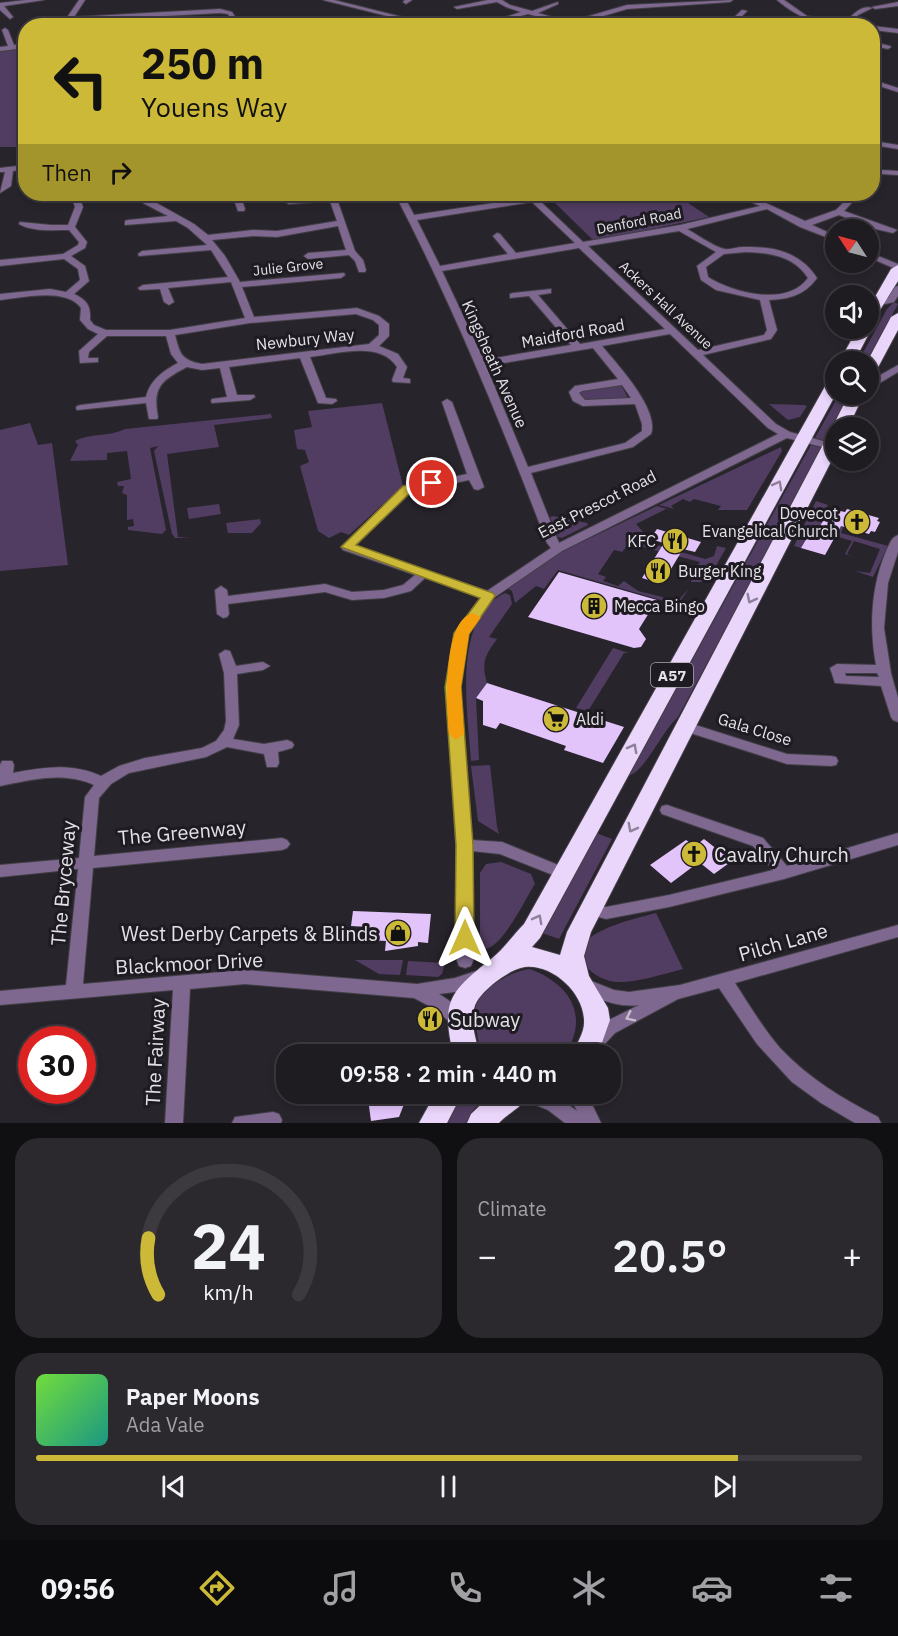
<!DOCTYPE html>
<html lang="en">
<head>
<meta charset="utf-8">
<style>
  :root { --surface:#1e1b21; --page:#2b282e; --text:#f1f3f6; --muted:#a1a1a5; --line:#3c393f; --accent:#cdb938 }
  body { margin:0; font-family:"IBM Plex Sans",sans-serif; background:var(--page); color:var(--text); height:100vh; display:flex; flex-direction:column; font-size:22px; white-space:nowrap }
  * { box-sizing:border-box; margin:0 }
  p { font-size:20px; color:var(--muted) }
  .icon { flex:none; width:33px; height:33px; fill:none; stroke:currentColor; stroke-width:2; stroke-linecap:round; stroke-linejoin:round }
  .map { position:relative; height:1123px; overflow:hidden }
  .sheet { display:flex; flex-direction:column; gap:15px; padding:15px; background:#100f12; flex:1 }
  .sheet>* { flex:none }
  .banner { position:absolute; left:18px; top:18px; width:862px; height:183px; border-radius:24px; box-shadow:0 3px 9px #0003,0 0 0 2px var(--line); background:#cdb938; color:#111; overflow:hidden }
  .needle { width:39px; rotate:306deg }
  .fabs { position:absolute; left:825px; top:219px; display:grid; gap:12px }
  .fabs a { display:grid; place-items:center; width:54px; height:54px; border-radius:50%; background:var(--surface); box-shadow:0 3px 9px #0003,0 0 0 2px var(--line); font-size:30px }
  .speed { position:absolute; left:18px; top:1026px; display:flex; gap:12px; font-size:30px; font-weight:700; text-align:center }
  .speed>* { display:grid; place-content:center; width:78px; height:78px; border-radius:50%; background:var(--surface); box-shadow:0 3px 9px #0003,0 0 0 2px var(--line); line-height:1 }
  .speed .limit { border:9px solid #d22; background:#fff; color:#111 }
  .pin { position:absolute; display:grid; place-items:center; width:51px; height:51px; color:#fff; margin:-26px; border:3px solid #fff; border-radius:50%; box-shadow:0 2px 6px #0007 }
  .me { position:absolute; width:66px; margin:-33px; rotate:0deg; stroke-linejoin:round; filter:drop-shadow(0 0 4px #0008) }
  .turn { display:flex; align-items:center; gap:21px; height:126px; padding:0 24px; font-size:27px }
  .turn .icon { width:78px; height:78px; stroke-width:2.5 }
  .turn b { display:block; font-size:42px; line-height:51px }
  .then { display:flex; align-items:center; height:57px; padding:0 24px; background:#0003; gap:12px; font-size:22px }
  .big { font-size:45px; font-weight:600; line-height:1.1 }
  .sheet .widget { flex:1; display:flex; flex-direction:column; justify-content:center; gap:9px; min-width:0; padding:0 21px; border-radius:24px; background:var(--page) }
  .sheet .dial { align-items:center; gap:0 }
  .dial svg { height:156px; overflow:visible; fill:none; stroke:var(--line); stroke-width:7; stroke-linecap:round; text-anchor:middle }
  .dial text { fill:var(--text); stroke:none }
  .song { display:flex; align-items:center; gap:18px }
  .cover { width:72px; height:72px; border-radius:9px; background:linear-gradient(135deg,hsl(100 70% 55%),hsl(170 70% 35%)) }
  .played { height:6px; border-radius:3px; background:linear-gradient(90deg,var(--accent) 85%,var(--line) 85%) }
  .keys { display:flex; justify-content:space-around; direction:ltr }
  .heat { display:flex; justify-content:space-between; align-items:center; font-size:33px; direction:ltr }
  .sheet .tiles { flex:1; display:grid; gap:15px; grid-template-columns:1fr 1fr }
  .widget:last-child { grid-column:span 2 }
  .trip { position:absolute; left:276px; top:1044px; width:345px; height:60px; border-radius:24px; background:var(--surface); box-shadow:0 3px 9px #0003,0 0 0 2px var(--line); font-weight:600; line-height:60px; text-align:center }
  .tab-bar { display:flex; height:96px; justify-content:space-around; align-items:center; background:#0c0b0d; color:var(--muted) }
  .tab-bar .icon { width:42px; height:42px }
  .tab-bar .on { color:var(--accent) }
  .tab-bar b { font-size:27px; color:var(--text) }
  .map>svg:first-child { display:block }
  .green { fill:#513d61 }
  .building { fill:#e2c4fb }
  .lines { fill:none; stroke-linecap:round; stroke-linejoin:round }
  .minor-casing { stroke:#423f46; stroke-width:2 }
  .highway-casing { stroke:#423f46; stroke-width:2 }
  .minor { fill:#7e688f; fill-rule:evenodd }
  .highway { fill:#ead5fb; fill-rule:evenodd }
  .oneway { stroke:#8f8199 }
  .oneway2 { stroke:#c6bdcd }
  .route { fill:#cdb938; stroke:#857824; stroke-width:1.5 }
  .slow { fill:#f59e0b }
  .labels { text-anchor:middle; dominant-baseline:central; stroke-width:6; stroke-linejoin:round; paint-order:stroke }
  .far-street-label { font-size:14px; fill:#e5e2e7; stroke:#1f1b22 }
  .shield { fill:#1f1b22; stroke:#aaa6ac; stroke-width:1.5 }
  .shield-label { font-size:15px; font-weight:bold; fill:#e5e2e7 }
  .street-label { font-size:16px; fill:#e5e2e7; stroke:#1f1b22 }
  .poi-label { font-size:16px; fill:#e5e2e7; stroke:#1f1b22; text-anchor:start }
  .near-street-label { font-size:20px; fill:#e5e2e7; stroke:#1f1b22 }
  .near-poi-label { font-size:20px; fill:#e5e2e7; stroke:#1f1b22; text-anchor:start }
</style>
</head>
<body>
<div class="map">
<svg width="898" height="1123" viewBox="0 0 898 1123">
  <rect width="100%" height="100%" fill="#28242c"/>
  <g class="green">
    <polygon points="25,48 25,147 0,147 0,50"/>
    <polygon points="585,194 675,194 709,217 594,241 552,200"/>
    <polygon points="894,302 898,304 867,361 858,362 887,309"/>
    <polygon points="620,383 629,400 587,401 581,399 578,392"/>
    <polygon points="839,395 850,395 826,441 815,438"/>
    <polygon points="382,403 403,486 349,535 341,532 329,538 318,531 300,466 309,462 305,450 297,449 294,430 312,427 308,411"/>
    <polygon points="769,404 804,405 807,406 800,417 788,420"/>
    <path d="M271,414L272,418L214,425L219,447L167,454L178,537L190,538H175L172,534L154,451L158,446L150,448L166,530L162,534L128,530V527L134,526L133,519L127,520V495L122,493L124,486H118L117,482L131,479L127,451L107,453V460L70,461L78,445L75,441C89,433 109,437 125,429Z"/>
    <polygon points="30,423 38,445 52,443 68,565 0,571 0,430"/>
    <path d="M811,445L823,448L678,717C661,732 646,771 628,776Z"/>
    <polygon points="781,447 782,451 747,510 718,510 721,506 694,499 690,502 683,499 671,506 674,509 659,505"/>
    <polygon points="816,501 828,505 821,516 843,527 841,533 888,546 873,577 855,571 870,573 880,549 854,541 847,554 853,557 845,554 852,541 812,529 801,548 794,546"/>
    <polygon points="219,504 221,514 189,519 187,508"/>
    <polygon points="657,506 674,511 666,509 636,524 643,532 640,536 643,541 705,559 714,556 717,546 726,548 707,582 691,582 694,575 684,572 687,569 695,570 700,562 635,545 627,546 622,552 614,550 598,574 606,577 603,581 618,586 624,581 638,591 678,601 689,588 678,605 558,570 544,589 536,586 515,603 512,591 505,587 563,551"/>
    <polygon points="553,516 587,523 588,525 562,538 558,537 550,517"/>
    <polygon points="260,519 261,523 252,533 228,533 226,523"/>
    <path d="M505,593L510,595L512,604L489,637L497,639C485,655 481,663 487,683L476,698L479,760L471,761C468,714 451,617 505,593Z"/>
    <polygon points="613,648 629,653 624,653 588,711 576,708"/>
    <polygon points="490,765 497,827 499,834 478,821 471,766"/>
    <polygon points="596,833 612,839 559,939 542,933"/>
    <path d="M501,862L531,874L535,884C525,899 503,947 485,949L480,942V873L486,864Z"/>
    <path d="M656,913L683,969C663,974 639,982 619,982C607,982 594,976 586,966C560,934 638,918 656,913Z"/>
    <polygon points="355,960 403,960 400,975 379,974"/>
    <polygon points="408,961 445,963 442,974 438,977 406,975"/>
    <path d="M530,969C570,984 590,1016 565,1054H480C479,1041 475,1026 475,1013C475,990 511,971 530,969Z"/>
    <polygon points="458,1094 473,1094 483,1100 472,1111 467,1123 443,1123"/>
  </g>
  <g class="building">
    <polygon points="831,509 845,512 847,509 879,518 877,521 880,522 875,532 871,531 869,534 841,526 825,555 801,548 811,531 816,532"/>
    <polygon points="657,529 701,542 695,552 683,549 662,584 642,578 664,543 650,539"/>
    <polygon points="559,572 657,600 639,629 646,639 641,647 634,648 528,617"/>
    <polygon points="487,683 574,711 624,727 603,763 564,750 566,746 500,723 496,729 483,725 483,701 476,698"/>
    <polygon points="704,839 732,861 714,874 699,862 671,883 650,865 686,840 695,846"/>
    <polygon points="353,911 431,914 428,943 418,942 418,946 385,951 386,941 366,940 368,927 351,926"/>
    <polygon points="371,1094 408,1094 399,1117 371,1121 368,1099"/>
  </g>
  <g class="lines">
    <g class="minor-casing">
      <g id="minor">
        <polygon points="26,0 44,0 4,6 13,17 10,19 0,10 0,3"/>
        <polygon points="79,0 85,0 74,17 220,9 232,12 239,23 279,19 419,24 323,0 334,0 438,26 279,23 219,26 233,23 228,14 220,13 72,21 72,26 66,26 66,19"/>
        <polygon points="405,0 412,0 406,4 403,2"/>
        <polygon points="488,0 502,0 510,5 532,11 558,2 558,4 538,13 569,22 627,5 733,0 730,2 627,9 569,26 557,26 562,23 528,14 497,22 497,20 521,12 506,7 497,2 457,9 454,7"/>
        <path d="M777,0H784L807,16L845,23C852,15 862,4 872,8L858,15L851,24L853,26C823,26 800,20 777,0Z"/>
        <polygon points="898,2 898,6 875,9 872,7"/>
        <polygon points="742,10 747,11 732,26 725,26"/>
        <polygon points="661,19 698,24 701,26 680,26 659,22"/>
        <polygon points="873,26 898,29 898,33 873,30"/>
        <polygon points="5,28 8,30 14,45 26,44 26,48 0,51 0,47 8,46 2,30"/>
        <polygon points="873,42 890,46 891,47 888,49 873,46"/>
        <polygon points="873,80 898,88 898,92 873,84"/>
        <polygon points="873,141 898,145 898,149 873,145"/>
        <polygon points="26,165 26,169 13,171 11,186 0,193 5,172 0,172 0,168"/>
        <polygon points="881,170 898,171 898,175 882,174 873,178 873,173"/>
        <path d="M140,194H148L149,197L159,194H169L168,196L153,201L194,224L208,235L253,230L277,231L337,221L330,201L289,204L285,202L289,200L336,196L355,251L363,260L366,270L365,272H359L355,261L349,255L308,259L304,256L308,253L346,250L338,226L277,237L253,236L212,240L225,256L240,282L344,273L345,275L341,278L242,287L254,317L357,308L379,316L389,324V336L379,346L398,354L407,367L403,378L410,379V383L393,382L392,380L397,367C380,340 337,354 310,357L326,398L336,399L337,401L332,404L318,403L300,358L229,367L237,395H254L255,397L250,400L212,403L211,401L212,399L227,397L220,368L202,370L187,367C162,380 152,387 158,417L157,419H149L146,403L77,410L76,408L77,406L81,405L146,397C150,380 163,371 178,363L171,354L166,336H107L89,352L88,358H98V362L80,363L79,351L98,334L88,329L80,320L81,308C66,287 22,298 0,300V294L50,289L66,292L80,280L78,269L64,259L0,266V260L63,254L78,245L79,242L69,230C54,230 32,232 19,224L20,222L51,225H68L75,207L72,198L79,196L83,207L75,227L87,242L85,248L71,256L85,266L89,281L74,294C87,300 91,306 90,320L94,325L106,330H170L245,318L231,282L168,288L174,302L169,305L164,302L160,289L140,290L138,288L143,285L228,277L211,250L139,256L138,254L142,251L207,245L188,228L176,221L125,225V221L128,220L168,216L143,203ZM356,314L373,320L379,325V335L369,344L202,364C181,360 180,354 175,335L250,323Z"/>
        <polygon points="232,194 240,194 245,209 244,211 238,211"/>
        <path d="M395,194H403L414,215L527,198L524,194H532L535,197L572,194L568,196L540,201L583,242L680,225L760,206L738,196L737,194H746L805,221L836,210L852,194H860L844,211L897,230L893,233L871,228L839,215L812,225L836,236V241L800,227L767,209L687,229C696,234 716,248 725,249C730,250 737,247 743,247C774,246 800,252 817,278C805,295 789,299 769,300L777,330L771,339L703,355L776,424L790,432L834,444L835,446L830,449L787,438L562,551L492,599L468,633L460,687L471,840L502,842L568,869L571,873L568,877L563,879L500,854L472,851L473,961L471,966L465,968L459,966L457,961L456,845L446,687L456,633L481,598L425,578L411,591L384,598L352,600L325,592L228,604L229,614L227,617L223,618L217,614L215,590L221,586L227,590L228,596L325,584L352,592L384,590L403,585L415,575L343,550L341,547L403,487L467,474L442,402L447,399L452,402L484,487L478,490L474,489L469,480L411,492L355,546L487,591L551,548L547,543C501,423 454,308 395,194ZM532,202L575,243L516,253L500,234L497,233L493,236L508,254L440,266L417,220ZM679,231L716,252L697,266L701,280L716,290L760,300L767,330L764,335L698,350L588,246ZM579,248L665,329L580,344L538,295L551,293V289L513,293L510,294V298L529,296L571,345L484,360L442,271ZM746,252C771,253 794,256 808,278C787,307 733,293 708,277L706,267L724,254ZM670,334L768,428L778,434L559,543L531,473L633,447L651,434C660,410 617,364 602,346ZM593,348L618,379L575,386L569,392L573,401L583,406L635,404L642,424V431L625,443L528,467L486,366ZM622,385L631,398L585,400L579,393L582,391Z"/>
        <polygon points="868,252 898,264 898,270 868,257"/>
        <polygon points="898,286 898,296 894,302 876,306 876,302 888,298 895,287"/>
        <polygon points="898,365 898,372 868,390 868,382"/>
        <path d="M898,535V552L888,583L884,628L891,673L898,698V722L893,720L891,717L881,686L835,683L830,668L837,664L876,665C869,625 871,586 887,549C890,543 891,538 898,535ZM845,673H877L879,677L846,676Z"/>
        <path d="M225,650L230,651L236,666L263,662L270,666L263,670L237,674L239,725L233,739L264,744L287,740L292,742L294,745L292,748L278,752L279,763L277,767H267L264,754L227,747L206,757L129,773L111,784L99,798L94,856L282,838L287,840L290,844L287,848L282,850L93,868L83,984L245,970L417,984L455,978L479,970L485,972L487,977L485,982L455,992L439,994C449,1000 462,1009 467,1020L465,1025L459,1027L453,1025L435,1009L414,998L245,984L190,989L183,1123H165L173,990L0,1005V991L66,985L78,869L0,877V865L79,858L85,797L94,785C63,771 31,780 0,786V765L2,761H12L14,765L13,773C43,767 72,763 101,776L119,766L145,758L202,748L216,741L224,730L226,721L224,673L219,654Z"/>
        <polygon points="686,722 787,754 831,756 836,757 838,761 836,765 831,766 787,764 681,730 679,727 681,724"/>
        <polygon points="667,805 763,838 787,866 898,833 898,845 784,879 669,907 606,919 584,913 582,909 584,905 590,903 606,907 669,895 773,870 753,846 662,814 660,810 662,806"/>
        <path d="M898,925V937L735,983C749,1005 763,1028 780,1048C808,1078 843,1099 878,1117L881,1123H855L821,1103L792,1082L757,1044L719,988L678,999L615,1033L600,1049L594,1051L588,1049L585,1044L603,1023L639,1005C617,1008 600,999 580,991L578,986L580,981L586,979L614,990L629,992L680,985Z"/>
        <path d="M521,1094C547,1091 557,1096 577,1111L569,1094H587L601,1123H565L548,1110L524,1100Z"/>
        <polygon points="273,1112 279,1114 282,1120 281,1123 232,1123 235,1117"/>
      </g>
    </g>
    <g class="highway-casing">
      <g id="highway">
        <polygon points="898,265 898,281 870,326 872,328 854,362 839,362 858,328 868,328 868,309 891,269"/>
        <polygon points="898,313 898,330 875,373 868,377 867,362 891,317"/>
        <path d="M836,377V394L540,938L532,947L560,955L567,932L828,435L834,431L832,428L849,394H864L848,428H836V452L591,932L584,956L589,976L608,1008L610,1020L598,1054H572C577,1043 585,1032 584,1020C583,992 552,964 525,967C513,969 502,977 493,984C485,991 476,999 474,1009C470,1025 477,1040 479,1054H453C441,1000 450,992 491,959C503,950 513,935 524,924L828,381Z"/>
        <polygon points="435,1094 462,1094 447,1123 419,1123"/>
        <path d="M492,1094L529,1095C524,1106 508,1113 499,1123H467L471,1114Z"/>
      </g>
    </g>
    <use href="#minor" class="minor"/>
    <use href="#highway" class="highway"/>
  </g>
  <defs><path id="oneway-chevron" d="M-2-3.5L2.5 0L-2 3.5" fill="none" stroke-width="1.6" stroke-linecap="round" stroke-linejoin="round" transform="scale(1.5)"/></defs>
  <g class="oneway">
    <use href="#oneway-chevron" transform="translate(778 485) rotate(-61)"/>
    <use href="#oneway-chevron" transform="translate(751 599) rotate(117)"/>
    <use href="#oneway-chevron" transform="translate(633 748) rotate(-62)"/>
    <use href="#oneway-chevron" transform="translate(632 828) rotate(118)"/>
    <use href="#oneway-chevron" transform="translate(538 919) rotate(-62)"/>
  </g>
  <use class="oneway2" href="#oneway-chevron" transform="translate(630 1017) rotate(154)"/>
  <polygon class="route" points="432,479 438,483 436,486 411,492 356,545 493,593 495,596 469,634 461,687 473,845 474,938 471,943 465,945 458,943 455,938 456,845 445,687 454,633 480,598 341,547 403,486"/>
  <path class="slow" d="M473,613L481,617L469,634L461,687L464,734L456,740L449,734C447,709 441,621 473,613Z"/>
  <defs>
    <g id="church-disc" transform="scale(1.35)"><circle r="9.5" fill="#cdb938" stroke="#1f1b22"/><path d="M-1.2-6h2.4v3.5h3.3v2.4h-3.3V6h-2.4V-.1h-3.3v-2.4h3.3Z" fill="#111"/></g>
    <g id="restaurant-disc" transform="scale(1.35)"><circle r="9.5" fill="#cdb938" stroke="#1f1b22"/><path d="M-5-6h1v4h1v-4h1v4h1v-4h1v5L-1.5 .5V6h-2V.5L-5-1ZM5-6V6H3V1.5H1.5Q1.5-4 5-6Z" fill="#111"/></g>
    <g id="building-disc" transform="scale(1.35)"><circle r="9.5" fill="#cdb938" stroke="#1f1b22"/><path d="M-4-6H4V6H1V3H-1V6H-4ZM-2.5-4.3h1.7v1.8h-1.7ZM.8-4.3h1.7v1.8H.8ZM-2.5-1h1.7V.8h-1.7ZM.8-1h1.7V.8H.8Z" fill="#111"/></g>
    <g id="supermarket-disc" transform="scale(1.35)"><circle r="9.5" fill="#cdb938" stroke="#1f1b22"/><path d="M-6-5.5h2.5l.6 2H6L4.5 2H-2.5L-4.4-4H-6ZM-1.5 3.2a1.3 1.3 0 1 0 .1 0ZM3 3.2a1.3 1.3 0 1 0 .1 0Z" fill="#111"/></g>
    <g id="shop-disc" transform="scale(1.35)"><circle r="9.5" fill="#cdb938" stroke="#1f1b22"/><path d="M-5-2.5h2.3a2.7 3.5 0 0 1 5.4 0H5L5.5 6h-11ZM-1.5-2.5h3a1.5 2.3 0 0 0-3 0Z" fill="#111"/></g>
  </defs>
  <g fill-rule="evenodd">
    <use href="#church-disc" x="857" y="522"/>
    <use href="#restaurant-disc" x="675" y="541"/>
    <use href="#restaurant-disc" x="658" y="571"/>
    <use href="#building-disc" x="594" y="606"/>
    <use href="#supermarket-disc" x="556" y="719"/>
    <use href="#church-disc" x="694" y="854"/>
    <use href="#shop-disc" x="398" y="933"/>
    <use href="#restaurant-disc" x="430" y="1019"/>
  </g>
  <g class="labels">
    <g class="far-street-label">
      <text transform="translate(639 221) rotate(-11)">Denford Road</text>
      <text transform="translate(288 267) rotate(-6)">Julie Grove</text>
      <text transform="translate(666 305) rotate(43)">Ackers Hall Avenue</text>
    </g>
    <rect class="shield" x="651" y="663" width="42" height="24" rx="4.5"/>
    <g class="shield-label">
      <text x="672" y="675">A57</text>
    </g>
    <g class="street-label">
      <text transform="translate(573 333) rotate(-10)">Maidford Road</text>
      <text transform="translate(305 339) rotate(-6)">Newbury Way</text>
      <text transform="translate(495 364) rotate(66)">Kingsheath Avenue</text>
      <text transform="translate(597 504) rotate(-27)">East Prescot Road</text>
      <text transform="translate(755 729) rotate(17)">Gala Close</text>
    </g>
    <g class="poi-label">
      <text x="838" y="513" text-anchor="end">Dovecot<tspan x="838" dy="18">Evangelical Church</tspan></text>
      <text x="656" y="541" text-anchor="end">KFC</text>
      <text x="678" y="571">Burger King</text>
      <text x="614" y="606">Mecca Bingo</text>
      <text x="576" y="719">Aldi</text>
    </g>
    <g class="near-street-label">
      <text transform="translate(182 832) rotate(-5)">The Greenway</text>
      <text transform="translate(63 883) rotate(-85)">The Bryceway</text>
      <text transform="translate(783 942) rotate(-16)">Pilch Lane</text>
      <text transform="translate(189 963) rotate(-3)">Blackmoor Drive</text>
      <text transform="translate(155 1052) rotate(-87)">The Fairway</text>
    </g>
    <g class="near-poi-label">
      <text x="714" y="854">Cavalry Church</text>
      <text x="378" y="933" text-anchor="end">West Derby Carpets &amp; Blinds</text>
      <text x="450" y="1019">Subway</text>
    </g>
  </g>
</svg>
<div class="fabs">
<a><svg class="needle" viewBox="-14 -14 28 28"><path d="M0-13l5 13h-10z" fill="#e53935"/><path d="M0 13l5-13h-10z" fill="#a1a1a5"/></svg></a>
<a><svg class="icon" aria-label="sound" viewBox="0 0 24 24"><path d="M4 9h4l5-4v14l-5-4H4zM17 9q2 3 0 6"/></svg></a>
<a><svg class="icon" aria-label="search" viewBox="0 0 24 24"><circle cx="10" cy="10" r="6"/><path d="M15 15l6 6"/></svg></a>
<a><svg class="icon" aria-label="layers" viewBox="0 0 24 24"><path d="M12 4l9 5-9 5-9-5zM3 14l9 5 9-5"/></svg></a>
</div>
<div class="speed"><div class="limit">30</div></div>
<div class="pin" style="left:432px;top:483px;background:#d93025"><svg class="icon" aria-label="arrive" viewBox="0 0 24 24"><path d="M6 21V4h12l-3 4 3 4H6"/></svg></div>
<svg class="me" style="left:465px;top:938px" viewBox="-20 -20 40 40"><path d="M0-17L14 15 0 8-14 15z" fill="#cdb938" stroke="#fff" stroke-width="4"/></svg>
<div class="trip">09:58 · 2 min · 440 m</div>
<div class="banner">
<div class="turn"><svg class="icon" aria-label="left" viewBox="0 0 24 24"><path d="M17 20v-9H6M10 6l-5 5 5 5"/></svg><div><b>250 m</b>Youens Way</div></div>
<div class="then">Then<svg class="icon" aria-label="right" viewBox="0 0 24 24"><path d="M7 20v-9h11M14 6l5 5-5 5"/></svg></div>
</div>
</div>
<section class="sheet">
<div class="tiles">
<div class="widget dial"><svg viewBox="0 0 100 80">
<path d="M14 69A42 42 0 1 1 86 69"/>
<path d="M14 69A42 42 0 0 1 9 40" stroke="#cdb938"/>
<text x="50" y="56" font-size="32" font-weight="700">24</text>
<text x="50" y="72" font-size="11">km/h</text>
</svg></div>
<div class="widget"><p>Climate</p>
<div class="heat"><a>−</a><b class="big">20.5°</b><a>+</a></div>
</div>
<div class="widget">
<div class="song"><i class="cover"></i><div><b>Paper Moons</b><p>Ada Vale</p></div></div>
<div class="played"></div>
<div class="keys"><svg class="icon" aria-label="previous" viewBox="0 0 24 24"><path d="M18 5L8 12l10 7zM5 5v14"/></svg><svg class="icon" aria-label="pause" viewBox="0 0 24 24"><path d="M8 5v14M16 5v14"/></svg><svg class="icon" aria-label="next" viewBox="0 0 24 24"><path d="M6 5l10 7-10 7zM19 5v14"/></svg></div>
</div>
</div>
</section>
<nav class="tab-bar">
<b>09:56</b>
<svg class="icon on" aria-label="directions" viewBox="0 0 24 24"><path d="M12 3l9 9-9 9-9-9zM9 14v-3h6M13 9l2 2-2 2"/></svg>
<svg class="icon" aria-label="music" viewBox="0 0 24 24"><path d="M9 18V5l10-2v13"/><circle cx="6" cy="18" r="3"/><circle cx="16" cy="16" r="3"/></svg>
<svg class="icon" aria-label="phone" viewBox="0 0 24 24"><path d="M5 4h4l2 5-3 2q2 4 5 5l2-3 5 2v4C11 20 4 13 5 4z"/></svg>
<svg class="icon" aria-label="climate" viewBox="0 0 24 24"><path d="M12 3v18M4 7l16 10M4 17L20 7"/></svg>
<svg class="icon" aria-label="car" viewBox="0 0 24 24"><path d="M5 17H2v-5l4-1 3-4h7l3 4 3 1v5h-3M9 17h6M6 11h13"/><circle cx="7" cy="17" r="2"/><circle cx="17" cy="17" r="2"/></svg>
<svg class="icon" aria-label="filters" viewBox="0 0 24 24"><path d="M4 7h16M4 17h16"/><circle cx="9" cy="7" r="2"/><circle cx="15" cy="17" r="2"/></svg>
</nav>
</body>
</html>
